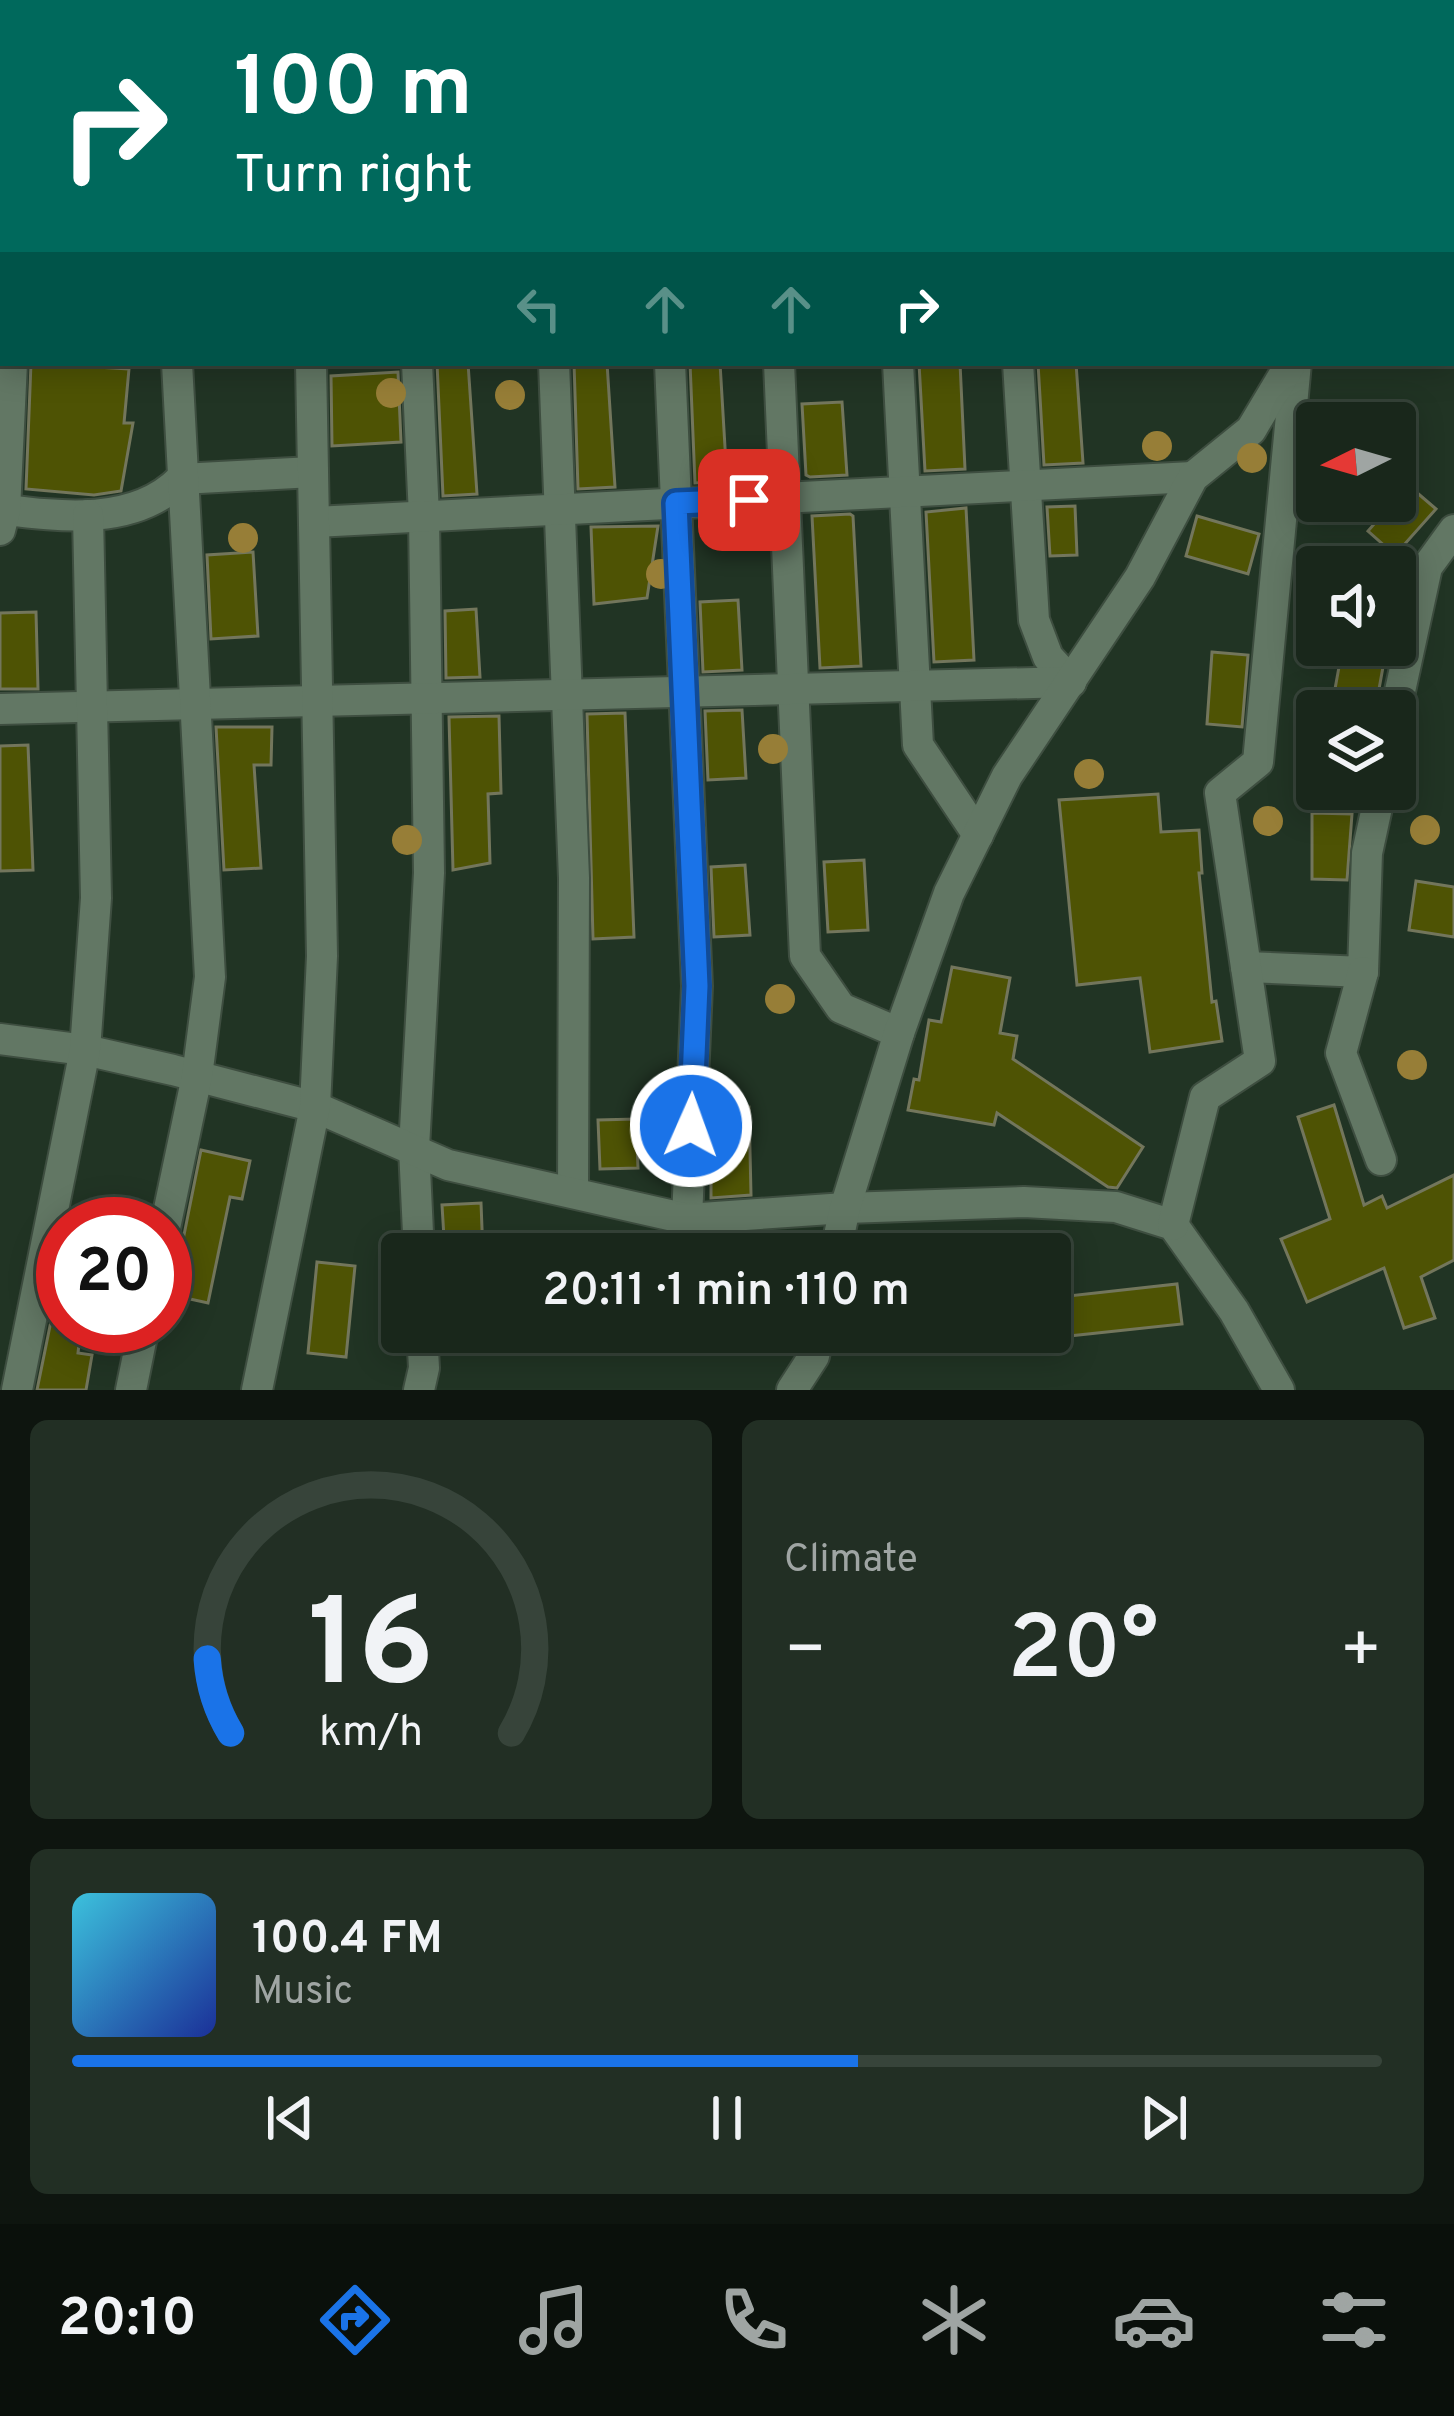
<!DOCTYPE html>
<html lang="en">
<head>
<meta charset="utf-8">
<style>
  :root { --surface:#19271b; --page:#222f24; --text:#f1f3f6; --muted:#9fa5a3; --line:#37443a; --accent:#1a73e8 }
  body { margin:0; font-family:Overpass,sans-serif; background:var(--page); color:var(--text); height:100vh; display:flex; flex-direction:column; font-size:45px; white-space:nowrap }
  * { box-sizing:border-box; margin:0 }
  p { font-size:39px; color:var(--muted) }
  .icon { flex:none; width:66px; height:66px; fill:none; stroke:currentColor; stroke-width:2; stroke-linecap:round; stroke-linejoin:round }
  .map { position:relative; height:1390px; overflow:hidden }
  .details { display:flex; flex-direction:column; gap:30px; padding:30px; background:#0e150f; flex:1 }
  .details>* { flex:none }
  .guide { position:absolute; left:0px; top:0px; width:1455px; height:366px; box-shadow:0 6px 30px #0003,0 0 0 3px var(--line); background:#00695c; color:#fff; overflow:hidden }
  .needle { width:78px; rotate:265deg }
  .buttons { position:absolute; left:1296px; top:402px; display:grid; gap:24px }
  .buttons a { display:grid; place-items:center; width:120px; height:120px; border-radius:12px; background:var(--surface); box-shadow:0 6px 30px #0003,0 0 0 3px var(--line); font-size:60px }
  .speed { position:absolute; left:36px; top:1197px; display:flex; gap:24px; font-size:60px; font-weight:700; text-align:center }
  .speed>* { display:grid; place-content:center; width:156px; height:156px; border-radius:50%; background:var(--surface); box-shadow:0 6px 30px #0003,0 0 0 3px var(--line); line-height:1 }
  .speed .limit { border:18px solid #d22; background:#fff; color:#111 }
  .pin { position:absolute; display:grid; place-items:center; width:102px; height:102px; color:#fff; margin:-51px; border-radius:24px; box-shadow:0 6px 18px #0006 }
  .me { position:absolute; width:132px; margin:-66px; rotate:2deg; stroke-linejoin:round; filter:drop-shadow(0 0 9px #0008) }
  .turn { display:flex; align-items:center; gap:42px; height:252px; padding:0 36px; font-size:54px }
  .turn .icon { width:156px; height:156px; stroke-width:2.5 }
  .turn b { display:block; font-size:84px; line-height:102px }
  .lanes { display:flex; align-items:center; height:114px; padding:0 36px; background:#0003; justify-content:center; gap:60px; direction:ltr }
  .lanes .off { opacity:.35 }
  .big { font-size:90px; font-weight:600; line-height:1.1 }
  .details .widget { flex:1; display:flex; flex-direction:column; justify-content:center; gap:18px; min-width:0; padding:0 42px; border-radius:18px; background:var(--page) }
  .details .dial { align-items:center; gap:0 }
  .dial svg { height:312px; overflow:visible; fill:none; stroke:var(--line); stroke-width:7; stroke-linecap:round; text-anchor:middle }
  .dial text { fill:var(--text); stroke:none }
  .song { display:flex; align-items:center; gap:36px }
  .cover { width:144px; height:144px; border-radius:18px; background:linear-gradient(135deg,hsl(190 70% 55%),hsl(230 70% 35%)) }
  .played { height:12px; border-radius:6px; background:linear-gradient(90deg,var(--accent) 60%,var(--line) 60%) }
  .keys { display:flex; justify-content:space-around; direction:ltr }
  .heat { display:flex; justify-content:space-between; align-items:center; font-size:66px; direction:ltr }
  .details .tiles { flex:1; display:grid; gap:30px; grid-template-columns:1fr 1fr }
  .widget:last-child { grid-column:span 2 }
  .trip { position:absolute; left:381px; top:1233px; width:690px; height:120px; border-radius:12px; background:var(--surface); box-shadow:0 6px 30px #0003,0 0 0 3px var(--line); font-weight:600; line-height:120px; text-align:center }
  .dock { display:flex; height:192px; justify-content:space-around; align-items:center; background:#0a100b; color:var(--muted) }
  .dock .icon { width:84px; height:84px }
  .dock .current { color:var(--accent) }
  .dock b { font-size:54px; color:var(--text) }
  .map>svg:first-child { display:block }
  .building { fill:#4e5304; stroke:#73765c; stroke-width:3 }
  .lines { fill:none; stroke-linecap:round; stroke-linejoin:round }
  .minor-casing { stroke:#3e4e40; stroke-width:34 }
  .minor { stroke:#627764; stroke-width:30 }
  .tree { fill:#977e37 }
  .route-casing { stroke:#114b97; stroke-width:30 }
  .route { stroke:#1a73e8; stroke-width:21 }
</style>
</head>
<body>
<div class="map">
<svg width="1454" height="1390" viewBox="0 0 1454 1390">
  <rect width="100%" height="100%" fill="#213424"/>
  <g class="building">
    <polygon points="31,363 129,369 124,423 133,423 121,491 94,495 26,489"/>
    <polygon points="437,363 468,363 477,494 443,496"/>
    <polygon points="574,363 607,363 615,487 578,489"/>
    <polygon points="690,363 720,363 727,481 695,483"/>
    <polygon points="919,363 960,363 965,469 925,471"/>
    <polygon points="1038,363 1076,363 1083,463 1044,465"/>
    <polygon points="398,372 401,442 332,446 331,376"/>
    <polygon points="842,402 847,475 810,477 806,475 802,404"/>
    <polygon points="1408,485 1436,509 1395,555 1368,531"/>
    <polygon points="1075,506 1077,555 1050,556 1047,507"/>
    <polygon points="966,508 974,660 934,662 926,512"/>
    <polygon points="850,514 853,516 861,666 820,668 812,516"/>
    <polygon points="1197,516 1259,534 1248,574 1186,556"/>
    <polygon points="658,526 647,598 594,604 591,527"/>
    <polygon points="253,552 258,636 211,639 207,555"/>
    <polygon points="738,600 742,670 703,672 700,602"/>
    <polygon points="476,609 480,677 446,678 445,611"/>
    <polygon points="36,612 38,689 0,689 0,613"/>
    <polygon points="1343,645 1387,645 1375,711 1331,711"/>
    <polygon points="1212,652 1248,655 1242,727 1207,724"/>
    <polygon points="742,710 746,778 708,780 705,711"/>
    <polygon points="625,713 634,937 593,939 587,714"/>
    <polygon points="499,716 501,793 488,794 490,863 453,870 449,717"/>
    <polygon points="216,727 272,727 271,765 254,765 261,868 224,870"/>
    <polygon points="28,745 33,870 0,871 0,746"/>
    <polygon points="1158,794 1161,832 1199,830 1202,873 1199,873 1212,1002 1216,1001 1222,1041 1150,1052 1140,978 1077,985 1059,800"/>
    <polygon points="1312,813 1352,814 1347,880 1312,879"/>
    <polygon points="864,860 868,930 828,932 824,862"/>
    <polygon points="745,865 750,935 714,937 711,867"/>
    <polygon points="1416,881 1454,887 1454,937 1409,930"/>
    <polygon points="952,967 1010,978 1000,1033 1017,1036 1013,1059 1143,1147 1117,1188 1108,1187 997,1113 994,1125 908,1110 914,1079 919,1080 929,1020 941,1022"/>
    <polygon points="1334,1105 1364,1205 1382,1196 1387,1208 1454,1175 1454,1260 1421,1277 1435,1318 1404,1328 1384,1268 1307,1302 1281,1239 1330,1219 1298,1117"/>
    <polygon points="749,1107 751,1195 711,1198 711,1108"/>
    <polygon points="636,1119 638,1168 600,1169 598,1120"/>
    <polygon points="201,1150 250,1161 242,1199 230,1197 208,1303 172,1295"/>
    <polygon points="481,1203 483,1254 445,1254 442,1205"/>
    <polygon points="317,1262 355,1266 346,1357 308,1353"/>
    <polygon points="1177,1284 1182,1324 1050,1338 1050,1298"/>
    <polygon points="51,1321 81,1326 78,1353 92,1355 86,1390 37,1390"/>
  </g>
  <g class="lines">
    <g class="minor-casing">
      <g id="minor">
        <polyline points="128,0 155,3"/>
        <polyline points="302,0 302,3"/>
        <polyline points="400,0 400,3"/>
        <polyline points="654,0 654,3"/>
        <polyline points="762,0 762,3"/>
        <polyline points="878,0 878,3"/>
        <polyline points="996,0 996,3"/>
        <polyline points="1286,0 1288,3"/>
        <polyline points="82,3 82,0"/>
        <polyline points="554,3 594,0"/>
        <polyline points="1452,152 1454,151"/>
        <polyline points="1452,225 1454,227"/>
        <polyline points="0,330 3,334"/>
        <polyline points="1452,330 1454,330"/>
        <polyline points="417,363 424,516 429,873 414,1148 419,1254"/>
        <polyline points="554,363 574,878 573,1192"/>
        <polyline points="670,363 697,986 687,1219"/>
        <polyline points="779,363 805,956 841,1008 899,1033"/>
        <polyline points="898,363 918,745 978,835"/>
        <polyline points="1018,363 1034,620 1048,657 1071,682"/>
        <path d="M0,509C61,517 135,526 181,479L313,472"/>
        <polyline points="315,522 1193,477"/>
        <polyline points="0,530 5,510 12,363"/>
        <polyline points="0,709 1071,682"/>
        <polyline points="1395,714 1427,567 1454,530"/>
        <polyline points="1246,967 1363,972 1367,853 1381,789"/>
        <polyline points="1363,972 1341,1053 1381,1160"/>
        <polyline points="0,1039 85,1050 173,1070 315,1107 448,1165 687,1219 845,1208 1024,1202 1116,1207 1173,1225 1234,1311 1279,1390"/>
        <polyline points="1173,1225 1205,1097 1260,1061 1220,793 1258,762 1296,363"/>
        <polyline points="165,1228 197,1076 210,977 177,363"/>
        <polyline points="835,1254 845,1208 899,1033 949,893 1007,776 1140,577 1193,477 1251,430 1291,363"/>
        <polyline points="17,1390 85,1050 96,898 88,515"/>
        <polyline points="131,1390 144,1326"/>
        <polyline points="257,1390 315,1107 322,956 311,363"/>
        <polyline points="419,1390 424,1368 422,1332"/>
        <polyline points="792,1390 814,1356 819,1332"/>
      </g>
    </g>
    <use href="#minor" class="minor"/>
  </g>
  <g class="tree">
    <circle cx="391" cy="393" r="15"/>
    <circle cx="510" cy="395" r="15"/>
    <circle cx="1157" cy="446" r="15"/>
    <circle cx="1252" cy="458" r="15"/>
    <circle cx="243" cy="538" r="15"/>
    <circle cx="661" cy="574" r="15"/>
    <circle cx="773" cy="749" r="15"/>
    <circle cx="1089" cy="774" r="15"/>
    <circle cx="1268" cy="821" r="15"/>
    <circle cx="1425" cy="830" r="15"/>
    <circle cx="407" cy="840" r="15"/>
    <circle cx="780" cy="999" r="15"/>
    <circle cx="1412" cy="1065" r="15"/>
  </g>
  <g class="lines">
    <g class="route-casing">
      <polyline id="route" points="691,1126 697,986 676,503 749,500"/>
    </g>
    <use href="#route" class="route"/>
  </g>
</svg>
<div class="buttons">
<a><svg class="needle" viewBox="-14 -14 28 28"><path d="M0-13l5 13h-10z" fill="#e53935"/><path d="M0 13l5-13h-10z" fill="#9fa5a3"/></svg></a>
<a><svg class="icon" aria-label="sound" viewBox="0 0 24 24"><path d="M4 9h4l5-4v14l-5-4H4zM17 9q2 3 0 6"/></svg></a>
<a><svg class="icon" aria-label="layers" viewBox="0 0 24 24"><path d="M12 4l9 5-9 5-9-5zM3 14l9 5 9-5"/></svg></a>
</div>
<div class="speed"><div class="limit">20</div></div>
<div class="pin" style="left:749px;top:500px;background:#d93025"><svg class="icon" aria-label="arrive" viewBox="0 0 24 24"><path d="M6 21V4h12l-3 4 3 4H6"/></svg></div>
<svg class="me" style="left:691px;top:1126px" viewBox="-20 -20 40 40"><circle r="17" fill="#1a73e8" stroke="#fff" stroke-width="3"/><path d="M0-11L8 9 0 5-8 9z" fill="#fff"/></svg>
<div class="trip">20:11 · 1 min · 110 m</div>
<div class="guide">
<div class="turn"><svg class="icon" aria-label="right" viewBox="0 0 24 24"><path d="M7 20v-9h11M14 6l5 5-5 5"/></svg><div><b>100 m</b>Turn right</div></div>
<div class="lanes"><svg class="icon off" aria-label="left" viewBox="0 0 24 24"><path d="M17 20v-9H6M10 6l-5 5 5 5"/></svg><svg class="icon off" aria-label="ahead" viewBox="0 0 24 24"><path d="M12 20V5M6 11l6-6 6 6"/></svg><svg class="icon off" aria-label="ahead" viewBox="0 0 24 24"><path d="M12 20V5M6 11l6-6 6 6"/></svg><svg class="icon" aria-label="right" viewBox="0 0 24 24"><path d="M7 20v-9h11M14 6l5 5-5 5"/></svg></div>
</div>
</div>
<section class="details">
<div class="tiles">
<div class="widget dial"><svg viewBox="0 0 100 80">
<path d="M14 69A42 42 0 1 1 86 69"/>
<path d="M14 69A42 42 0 0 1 8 50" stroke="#1a73e8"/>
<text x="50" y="56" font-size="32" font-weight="700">16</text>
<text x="50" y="72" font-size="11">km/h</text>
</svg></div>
<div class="widget"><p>Climate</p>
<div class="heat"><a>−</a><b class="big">20°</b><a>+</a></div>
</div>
<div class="widget">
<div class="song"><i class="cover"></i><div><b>100.4 FM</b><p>Music</p></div></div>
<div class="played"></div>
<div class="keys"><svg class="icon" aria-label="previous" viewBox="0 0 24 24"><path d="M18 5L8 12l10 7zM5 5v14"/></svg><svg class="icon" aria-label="pause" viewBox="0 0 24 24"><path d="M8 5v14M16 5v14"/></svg><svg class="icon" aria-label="next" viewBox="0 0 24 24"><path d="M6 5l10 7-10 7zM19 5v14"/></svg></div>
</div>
</div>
</section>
<nav class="dock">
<b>20:10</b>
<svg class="icon current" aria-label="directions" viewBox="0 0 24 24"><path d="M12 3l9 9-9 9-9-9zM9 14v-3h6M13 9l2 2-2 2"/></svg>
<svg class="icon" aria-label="music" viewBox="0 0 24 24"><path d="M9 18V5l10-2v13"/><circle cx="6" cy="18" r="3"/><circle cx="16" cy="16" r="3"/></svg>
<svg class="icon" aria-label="phone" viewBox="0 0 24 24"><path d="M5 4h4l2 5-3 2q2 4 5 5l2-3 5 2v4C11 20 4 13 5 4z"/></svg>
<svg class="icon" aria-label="climate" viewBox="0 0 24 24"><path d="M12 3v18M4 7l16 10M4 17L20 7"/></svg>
<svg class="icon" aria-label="car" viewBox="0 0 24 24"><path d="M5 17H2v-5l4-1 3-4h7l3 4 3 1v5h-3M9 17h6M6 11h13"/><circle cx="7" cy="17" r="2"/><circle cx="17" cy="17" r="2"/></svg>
<svg class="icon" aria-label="filters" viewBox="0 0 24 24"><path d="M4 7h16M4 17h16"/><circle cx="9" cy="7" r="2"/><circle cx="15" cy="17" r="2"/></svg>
</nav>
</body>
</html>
